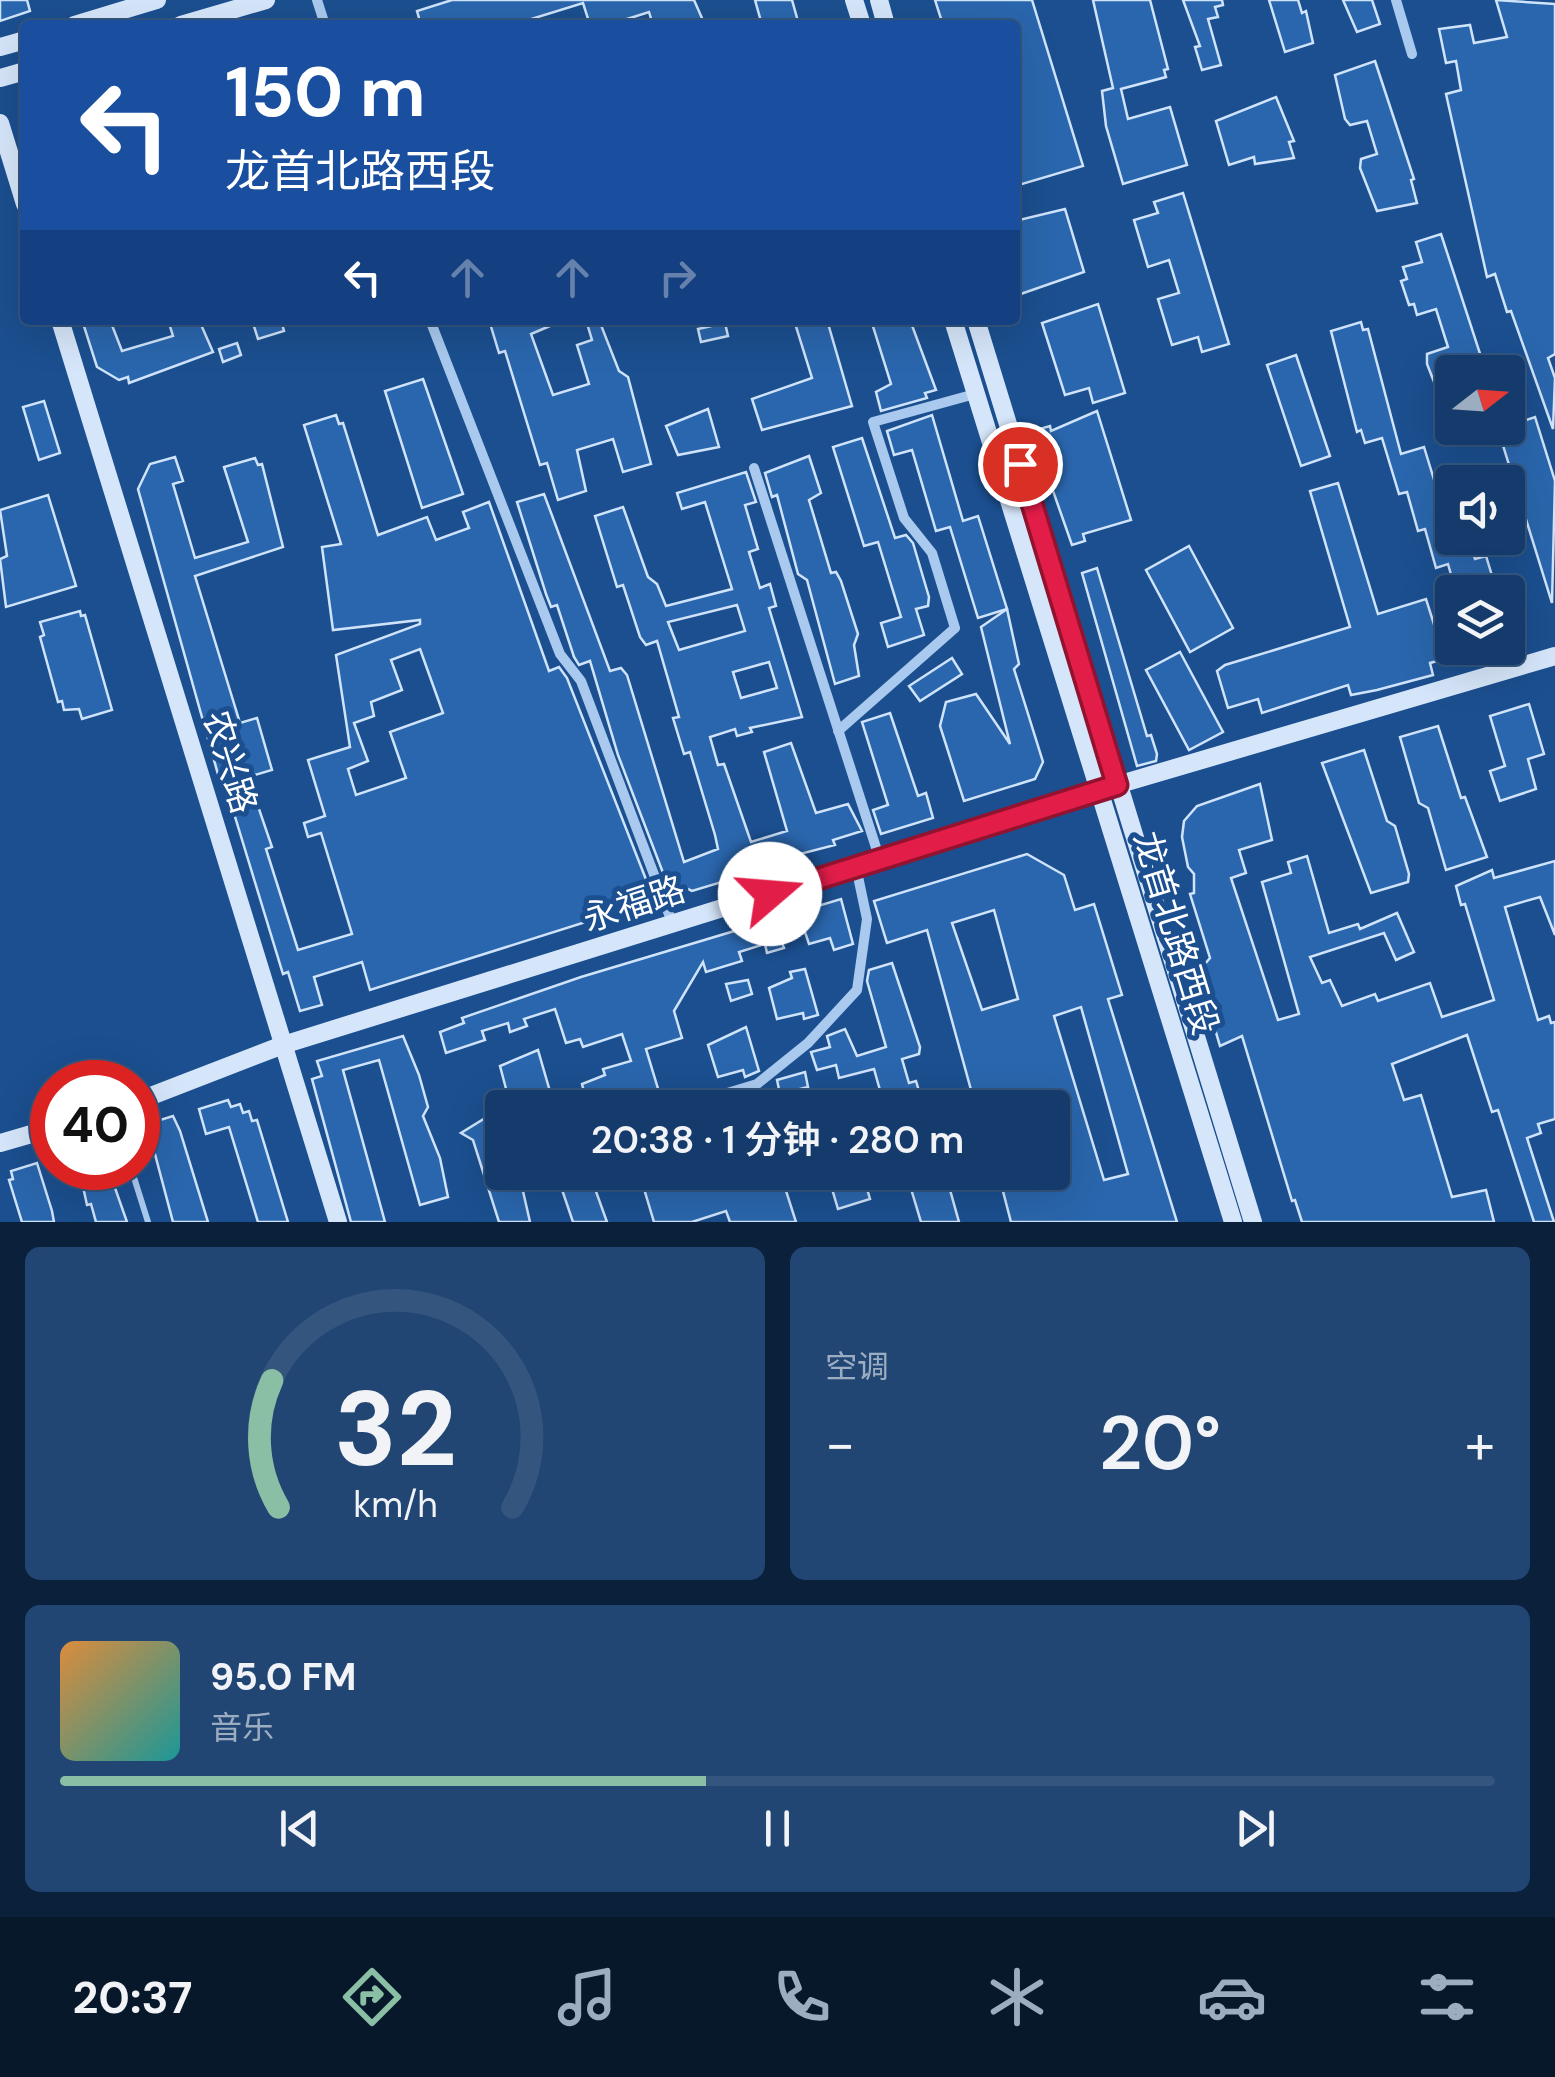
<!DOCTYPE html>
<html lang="zh">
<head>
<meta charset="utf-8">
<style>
  :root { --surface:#143b6b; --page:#214673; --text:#f1f3f6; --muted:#9dadc1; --line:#33557e; --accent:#8abfa5 }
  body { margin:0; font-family:"DM Sans","Noto Sans SC",sans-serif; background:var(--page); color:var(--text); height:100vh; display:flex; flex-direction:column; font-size:38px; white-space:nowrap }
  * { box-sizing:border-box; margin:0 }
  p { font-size:32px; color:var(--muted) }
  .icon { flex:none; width:55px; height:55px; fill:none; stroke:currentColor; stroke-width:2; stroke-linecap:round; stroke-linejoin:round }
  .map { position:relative; height:1222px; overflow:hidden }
  .side { display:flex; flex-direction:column; gap:25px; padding:25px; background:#0b203b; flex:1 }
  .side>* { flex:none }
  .top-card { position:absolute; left:20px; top:20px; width:1000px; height:305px; border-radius:10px; box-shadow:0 10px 40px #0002,0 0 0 2px var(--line); background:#1a4fa0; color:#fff; overflow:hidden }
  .needle { width:65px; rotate:73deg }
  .controls { position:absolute; left:1435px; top:355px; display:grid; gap:20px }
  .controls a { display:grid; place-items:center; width:90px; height:90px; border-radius:10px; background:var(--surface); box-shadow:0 10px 40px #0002,0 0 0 2px var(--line); font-size:50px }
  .speed { position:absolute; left:30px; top:1060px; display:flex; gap:20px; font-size:50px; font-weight:700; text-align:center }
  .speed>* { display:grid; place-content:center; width:130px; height:130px; border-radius:50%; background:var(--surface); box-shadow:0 10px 40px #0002,0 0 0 2px var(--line); line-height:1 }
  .speed .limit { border:15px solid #d22; background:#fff; color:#111 }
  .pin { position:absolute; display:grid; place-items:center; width:85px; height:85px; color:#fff; margin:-42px; border:5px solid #fff; border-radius:50%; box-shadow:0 2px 10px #0007 }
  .me { position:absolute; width:110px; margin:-55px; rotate:72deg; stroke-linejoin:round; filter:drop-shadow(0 0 8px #0008) }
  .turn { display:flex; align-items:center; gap:35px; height:210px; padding:0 40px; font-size:45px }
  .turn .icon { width:130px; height:130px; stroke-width:2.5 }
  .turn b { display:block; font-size:70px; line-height:85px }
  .lanes { display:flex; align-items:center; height:95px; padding:0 40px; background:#0003; justify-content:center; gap:50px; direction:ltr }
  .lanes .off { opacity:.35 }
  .big { font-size:75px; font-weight:600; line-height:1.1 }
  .side .widget { flex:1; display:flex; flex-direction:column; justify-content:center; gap:15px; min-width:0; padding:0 35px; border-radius:15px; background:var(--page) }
  .side .dial { align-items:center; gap:0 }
  .dial svg { height:260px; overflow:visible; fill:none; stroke:var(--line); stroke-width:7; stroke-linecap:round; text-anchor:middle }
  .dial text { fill:var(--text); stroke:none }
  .song { display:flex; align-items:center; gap:30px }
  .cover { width:120px; height:120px; border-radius:15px; background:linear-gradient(135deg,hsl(30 70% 55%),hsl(180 70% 35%)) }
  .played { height:10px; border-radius:5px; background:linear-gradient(90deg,var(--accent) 45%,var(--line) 45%) }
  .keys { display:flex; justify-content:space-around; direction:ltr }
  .heat { display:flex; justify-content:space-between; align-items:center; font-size:55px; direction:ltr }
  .side .tiles { flex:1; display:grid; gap:25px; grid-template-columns:1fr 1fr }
  .widget:last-child { grid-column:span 2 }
  .trip { position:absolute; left:485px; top:1090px; width:585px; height:100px; border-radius:10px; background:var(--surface); box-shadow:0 10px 40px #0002,0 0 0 2px var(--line); font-weight:600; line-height:100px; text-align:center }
  .tabs { display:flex; height:160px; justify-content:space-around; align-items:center; background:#08182b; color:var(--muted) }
  .tabs .icon { width:70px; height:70px }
  .tabs .selected { color:var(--accent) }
  .tabs b { font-size:45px; color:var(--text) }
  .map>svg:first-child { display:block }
  .building { fill:#2a66ad; stroke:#cfe3fa; stroke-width:2.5; fill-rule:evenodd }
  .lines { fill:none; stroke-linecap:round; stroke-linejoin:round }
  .lane { stroke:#a9c9ee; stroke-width:6 }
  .street { stroke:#a9c9ee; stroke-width:10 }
  .secondary { stroke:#d6e6fa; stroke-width:18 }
  .route-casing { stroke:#92132f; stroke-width:25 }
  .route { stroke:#e11d48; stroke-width:18 }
  .labels { text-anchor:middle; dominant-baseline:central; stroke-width:10; stroke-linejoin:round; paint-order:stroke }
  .street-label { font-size:35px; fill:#fff; stroke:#1b4f8f }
</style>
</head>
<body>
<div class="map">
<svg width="1555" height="1222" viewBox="0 0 1555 1222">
  <rect width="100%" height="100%" fill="#1b4f8f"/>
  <g class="building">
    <polygon points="0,0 27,0 30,11 0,21"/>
    <polygon points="452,0 694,0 705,25 653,25 649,12 624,20 624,25 590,25 583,3 512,25 421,25 417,11"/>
    <polygon points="755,0 792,0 799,25 762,25"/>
    <polygon points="935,0 1032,0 1083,166 1015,186 1015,25 943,25"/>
    <polygon points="1093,0 1150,0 1168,69 1164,70 1166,77 1121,89 1128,119 1170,107 1187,165 1123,184 1106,126 1102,91 1113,88"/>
    <polygon points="1183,0 1222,0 1223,5 1215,7 1218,17 1208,19 1221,65 1202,70 1195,47 1200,46"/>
    <polygon points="1269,0 1298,0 1302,13 1306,11 1313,43 1285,52"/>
    <polygon points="1343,0 1372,0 1380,24 1357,32"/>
    <polygon points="1496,0 1555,4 1555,354 1548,358 1555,378 1553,429 1511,311 1507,312 1495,274 1487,277 1446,94 1461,90 1456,61 1446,63 1439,29 1470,25 1474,43 1507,37"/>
    <polygon points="1375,61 1414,179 1411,180 1417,203 1377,211 1360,168 1361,159 1377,154 1367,121 1350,125 1345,119 1335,75"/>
    <polygon points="1276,97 1294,141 1289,142 1294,158 1255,164 1254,157 1229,165 1216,121"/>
    <polygon points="1183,193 1229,344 1202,352 1198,337 1172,345 1158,299 1179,293 1169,260 1148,267 1134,220 1158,213 1154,202"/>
    <polygon points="1065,209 1084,272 1015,296 1015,221"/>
    <polygon points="1441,234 1486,372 1452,372 1449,420 1427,364 1427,354 1448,347 1436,309 1417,315 1414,304 1409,305 1401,281 1407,279 1403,267 1422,262 1416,242"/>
    <polygon points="1098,304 1125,393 1093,403 1089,388 1065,395 1042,323"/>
    <polygon points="82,320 110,320 122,351 173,336 168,320 199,320 213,352 129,383 128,377 119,380 97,367"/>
    <polygon points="252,320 281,320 284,331 258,339"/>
    <polygon points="489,320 564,320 531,334 553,395 589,384 577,345 592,340 586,320 599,320 619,371 628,377 651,464 623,472 613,439 577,450 586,491 558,500 547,463 540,465 505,351 499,353"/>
    <polygon points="794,320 827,320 852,406 762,430 752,399 812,378"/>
    <polygon points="871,320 910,320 936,390 925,393 927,398 881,411 876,392 891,384"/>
    <polygon points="1361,322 1363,330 1368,329 1401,454 1424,447 1436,486 1444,484 1452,513 1452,538 1468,538 1475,559 1486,556 1497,592 1456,592 1448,564 1436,568 1425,529 1418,531 1407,492 1399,494 1382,438 1365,443 1361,430 1357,432 1331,331"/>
    <polygon points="725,323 728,336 701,342 698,329"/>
    <polygon points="237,343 241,355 223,362 219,349"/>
    <polygon points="1296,355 1330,456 1301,466 1267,365"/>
    <polygon points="423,379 463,494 422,508 385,391"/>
    <polygon points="44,401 60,453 39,460 23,407"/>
    <polygon points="708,409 719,447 678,455 666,426"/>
    <polygon points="1097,411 1131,520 1083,534 1085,541 1072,545 1032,431 1050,426 1051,431"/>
    <path d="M336,415L339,424L343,423L378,535L427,517L436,540L469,528L463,512L489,502L549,671L559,667L567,678L658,910L599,927L595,919L370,990L362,962L314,977L322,1005L300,1011L288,972L283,974L225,784L221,785L138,489L150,464L175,457L183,481L173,484L195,558L248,542L224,467L255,458L258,465L262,464L283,547L195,576L240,723L257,718L272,770L248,777L272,847L266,849L298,950L352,934L321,833L308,837L304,823L325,816L308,760L350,747L336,655L420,624V620L333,630L322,547L341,544L304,425ZM420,649L443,713L390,732L406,778L356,795L348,769L368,761L354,723L374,716L371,702L402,690L391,660Z"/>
    <polygon points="932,415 963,521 978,516 1007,609 978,618 950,527 936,531 912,450 894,455 887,431"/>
    <polygon points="1535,417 1555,481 1552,603 1501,439 1506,437 1503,428"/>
    <polygon points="862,438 895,538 906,535 913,543 929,597 928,606 916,609 924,635 888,647 881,623 901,617 878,542 864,546 833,447"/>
    <polygon points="809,456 821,493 809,500 831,573 836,572 841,581 858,634 854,645 859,676 835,684 807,580 798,574 777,495 772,497 765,473"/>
    <path d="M746,472L756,502L745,505L758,549L749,552L760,588L770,584L776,606L769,608L802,717L750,728L752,732L737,736L735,729L710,737L718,765L724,764L751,842L787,831L764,752L791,743L816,813L848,804L862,831L833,840L835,845L765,863L762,870L741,872L742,876L692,891L665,878L618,755L590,661L579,665L574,657L557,605L551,607L546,594L517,502L544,494L610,671L621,668L627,675L684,862L718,849L715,835L690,752L684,754L673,718L679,717L657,641L646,645L640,637L623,585L617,587L595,516L623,507L648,577L657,584L666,606L732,589L705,502L682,509L677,493ZM737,605L745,631L679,650L668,622ZM769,662L777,688L741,698L733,672Z"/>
    <polygon points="1338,483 1378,614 1426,599 1438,637 1452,633 1452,657 1430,663 1433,675 1377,690 1351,695 1348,685 1262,713 1258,699 1228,708 1217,671 1225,665 1350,627 1310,491"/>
    <polygon points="48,495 76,586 6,607 0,559 7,556 0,510"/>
    <polygon points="1189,546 1233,628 1190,652 1146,570"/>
    <polygon points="1097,568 1147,736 1151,735 1157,754 1156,761 1137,766 1082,573"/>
    <polygon points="1007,609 1019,664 1014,669 1043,762 1035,779 964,801 940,726 946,702 976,694 1010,744 981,627"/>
    <polygon points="80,611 81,616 85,615 112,710 82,719 79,709 64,710 62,701 58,702 40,637 44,635 40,622"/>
    <polygon points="1180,652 1223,732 1189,750 1146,670"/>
    <polygon points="952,658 962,674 920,701 909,686"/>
    <polygon points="1529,704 1544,754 1528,759 1536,789 1500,801 1490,771 1505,766 1490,716"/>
    <polygon points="890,713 918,796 926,793 933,818 881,834 873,810 888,805 862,722"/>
    <polygon points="1438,726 1461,798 1465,797 1487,857 1446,870 1428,808 1419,803 1400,737"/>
    <polygon points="1364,750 1387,821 1395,826 1409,874 1408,882 1371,893 1322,763"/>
    <polygon points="1260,784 1272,840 1239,850 1246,873 1231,878 1278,1020 1299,1014 1262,882 1291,873 1288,862 1307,856 1329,933 1358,924 1360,929 1397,913 1414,952 1396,960 1384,933 1310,957 1322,983 1330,980 1342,1006 1375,994 1378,1001 1430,983 1442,1017 1494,1000 1465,904 1461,905 1456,886 1492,870 1494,878 1555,861 1555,935 1540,897 1505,907 1538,1020 1549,1016 1551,1023 1555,1022 1555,1119 1538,1124 1541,1133 1527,1138 1554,1222 1534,1222 1498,1110 1492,1112 1467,1035 1392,1064 1404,1100 1421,1095 1452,1197 1486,1190 1494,1222 1302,1222 1295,1200 1292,1201 1242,1036 1220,1046 1198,972 1210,958 1190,894 1194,893 1194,874 1188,867 1182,837 1184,821 1197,806"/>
    <path d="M1027,854L1064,875L1075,910L1094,904L1122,995L1108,999L1177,1222H1011L998,1172H1052V1108H976L927,930L887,943L874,901ZM994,910L1018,999L982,1010L952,923ZM1081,1007L1128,1174L1104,1180L1054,1016Z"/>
    <polygon points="841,899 853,944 834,950 830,938 809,944 805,932 781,940 784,948 767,953 765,944 739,952 742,961 706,972 703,962 674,1011 682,1038 646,1049 659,1092 629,1100 631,1108 588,1108 582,1084 605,1075 603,1069 631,1061 622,1034 583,1047 580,1039 566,1043 555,1009 524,1019 527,1026 510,1032 508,1023 482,1031 485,1040 446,1053 440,1032 464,1023 462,1018 581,977"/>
    <polygon points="892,963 920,1047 919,1054 902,1059 909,1083 916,1081 924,1108 885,1108 874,1069 839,1078 836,1065 817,1070 811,1052 830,1047 827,1036 845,1029 857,1056 886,1047 867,981 869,970"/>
    <polygon points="805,969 818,1015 804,1019 803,1013 777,1019 769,988 792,978 790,972"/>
    <polygon points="748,980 752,994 731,1001 726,984"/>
    <polygon points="746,1027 759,1071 745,1077 743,1070 718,1077 708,1045"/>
    <polygon points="403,1036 419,1075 428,1107 423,1116 440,1158 448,1197 420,1205 379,1060 343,1070 385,1222 351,1222 312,1079 322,1076 317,1061"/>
    <polygon points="538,1050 551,1095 509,1100 500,1066"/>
    <polygon points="805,1072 808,1087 780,1094 777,1080"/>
    <polygon points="228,1100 231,1107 240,1104 243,1113 249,1111 252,1121 257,1120 288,1222 258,1222 229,1127 206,1134 199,1109"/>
    <polygon points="173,1116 180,1131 208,1222 173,1222 147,1124"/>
    <polygon points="487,1117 490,1127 500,1125 502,1172 515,1172 520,1178 530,1222 499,1222 473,1140 461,1133"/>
    <polygon points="37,1163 52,1211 54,1222 22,1222 9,1180 13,1179 11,1171"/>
    <polygon points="79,1168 108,1168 127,1222 96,1222 91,1204 87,1205"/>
    <polygon points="556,1172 589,1172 607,1222 573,1222"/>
    <polygon points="639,1172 780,1172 796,1222 730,1222 726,1211 692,1222 654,1222"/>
    <polygon points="827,1172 862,1172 870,1199 838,1209"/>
    <polygon points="906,1172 945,1172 959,1222 921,1222"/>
  </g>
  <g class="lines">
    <polyline class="lane" points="131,1168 148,1222"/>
    <g class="street">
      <polyline points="317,0 325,25"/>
      <polyline points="1396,0 1412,54"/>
      <polyline points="430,320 560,654 581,681 673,925"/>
      <polyline points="754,468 880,860"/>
      <polyline points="838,731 955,628 932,553 904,518 873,422 975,394"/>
      <polyline points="678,1108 757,1084 808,1043 857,990 867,919 856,867"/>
    </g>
    <g class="secondary">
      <polyline points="854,0 862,25"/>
      <polyline points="879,0 886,25"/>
      <polyline points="74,25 157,0"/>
      <polyline points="181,25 266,0"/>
      <polyline points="0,47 25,40"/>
      <polyline points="0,78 25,71"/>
      <polyline points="0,123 25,204"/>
      <polyline points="60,320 338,1222"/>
      <polyline points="953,320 1233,1222"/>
      <polyline points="976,320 1253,1222"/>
      <polyline points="138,1101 283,1045 1117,785 1555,656"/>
      <polyline points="0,1143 52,1128"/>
    </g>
  </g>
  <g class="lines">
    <g class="route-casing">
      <polyline id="route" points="770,894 1117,785 1020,464"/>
    </g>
    <use href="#route" class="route"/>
  </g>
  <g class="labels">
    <g class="street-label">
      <text transform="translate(230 762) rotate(73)">农兴路</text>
      <text transform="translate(634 904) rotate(-18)">永福路</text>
      <text transform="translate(1176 933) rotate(73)">龙首北路西段</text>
    </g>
  </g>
</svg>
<div class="controls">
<a><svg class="needle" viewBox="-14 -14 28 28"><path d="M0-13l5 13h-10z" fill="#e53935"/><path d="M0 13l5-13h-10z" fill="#9dadc1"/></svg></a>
<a><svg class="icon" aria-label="sound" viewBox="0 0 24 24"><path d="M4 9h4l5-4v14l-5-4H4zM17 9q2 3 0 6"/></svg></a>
<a><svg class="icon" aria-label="layers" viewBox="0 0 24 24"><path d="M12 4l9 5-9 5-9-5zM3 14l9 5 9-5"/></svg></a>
</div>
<div class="speed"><div class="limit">40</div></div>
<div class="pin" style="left:1020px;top:464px;background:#d93025"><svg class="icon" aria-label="arrive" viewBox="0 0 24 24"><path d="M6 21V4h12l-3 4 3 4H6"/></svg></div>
<svg class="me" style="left:770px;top:894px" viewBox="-20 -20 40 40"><circle r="19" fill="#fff"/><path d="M0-13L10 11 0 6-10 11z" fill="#e11d48"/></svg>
<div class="trip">20:38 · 1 分钟 · 280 m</div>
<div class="top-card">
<div class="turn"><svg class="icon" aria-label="left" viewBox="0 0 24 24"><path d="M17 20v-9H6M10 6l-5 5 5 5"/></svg><div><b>150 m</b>龙首北路西段</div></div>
<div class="lanes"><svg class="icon" aria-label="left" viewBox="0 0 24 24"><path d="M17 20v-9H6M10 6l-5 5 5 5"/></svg><svg class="icon off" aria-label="ahead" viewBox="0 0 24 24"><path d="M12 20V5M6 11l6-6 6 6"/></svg><svg class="icon off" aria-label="ahead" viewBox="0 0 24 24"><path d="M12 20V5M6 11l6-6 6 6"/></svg><svg class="icon off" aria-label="right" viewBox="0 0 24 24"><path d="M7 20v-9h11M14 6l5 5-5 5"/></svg></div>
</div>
</div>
<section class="side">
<div class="tiles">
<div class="widget dial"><svg viewBox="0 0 100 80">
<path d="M14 69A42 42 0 1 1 86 69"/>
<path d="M14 69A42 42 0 0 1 12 30" stroke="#8abfa5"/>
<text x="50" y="56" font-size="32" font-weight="700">32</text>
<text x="50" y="72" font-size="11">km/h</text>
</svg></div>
<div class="widget"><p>空调</p>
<div class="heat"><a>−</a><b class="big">20°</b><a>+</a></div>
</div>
<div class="widget">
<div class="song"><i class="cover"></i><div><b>95.0 FM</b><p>音乐</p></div></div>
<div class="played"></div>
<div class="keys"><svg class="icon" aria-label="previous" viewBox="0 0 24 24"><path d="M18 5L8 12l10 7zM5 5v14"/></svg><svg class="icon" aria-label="pause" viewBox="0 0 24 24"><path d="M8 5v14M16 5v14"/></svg><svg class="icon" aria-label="next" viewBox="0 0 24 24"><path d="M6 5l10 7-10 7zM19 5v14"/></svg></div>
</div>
</div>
</section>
<nav class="tabs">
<b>20:37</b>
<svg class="icon selected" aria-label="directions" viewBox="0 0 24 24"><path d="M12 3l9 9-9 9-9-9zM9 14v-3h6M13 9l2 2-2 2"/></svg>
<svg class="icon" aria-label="music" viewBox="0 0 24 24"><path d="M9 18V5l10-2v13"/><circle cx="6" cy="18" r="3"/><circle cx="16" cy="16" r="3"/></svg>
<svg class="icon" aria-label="phone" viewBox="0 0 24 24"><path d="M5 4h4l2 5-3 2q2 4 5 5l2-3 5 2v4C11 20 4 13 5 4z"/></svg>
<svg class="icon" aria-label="climate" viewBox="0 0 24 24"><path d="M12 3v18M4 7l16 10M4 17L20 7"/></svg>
<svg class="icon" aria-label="car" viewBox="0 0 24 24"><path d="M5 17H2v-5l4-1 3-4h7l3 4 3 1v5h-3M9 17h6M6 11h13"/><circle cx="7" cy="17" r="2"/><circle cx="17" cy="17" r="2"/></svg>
<svg class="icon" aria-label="filters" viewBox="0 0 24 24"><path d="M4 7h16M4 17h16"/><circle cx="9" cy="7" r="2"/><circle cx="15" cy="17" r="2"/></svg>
</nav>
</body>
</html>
